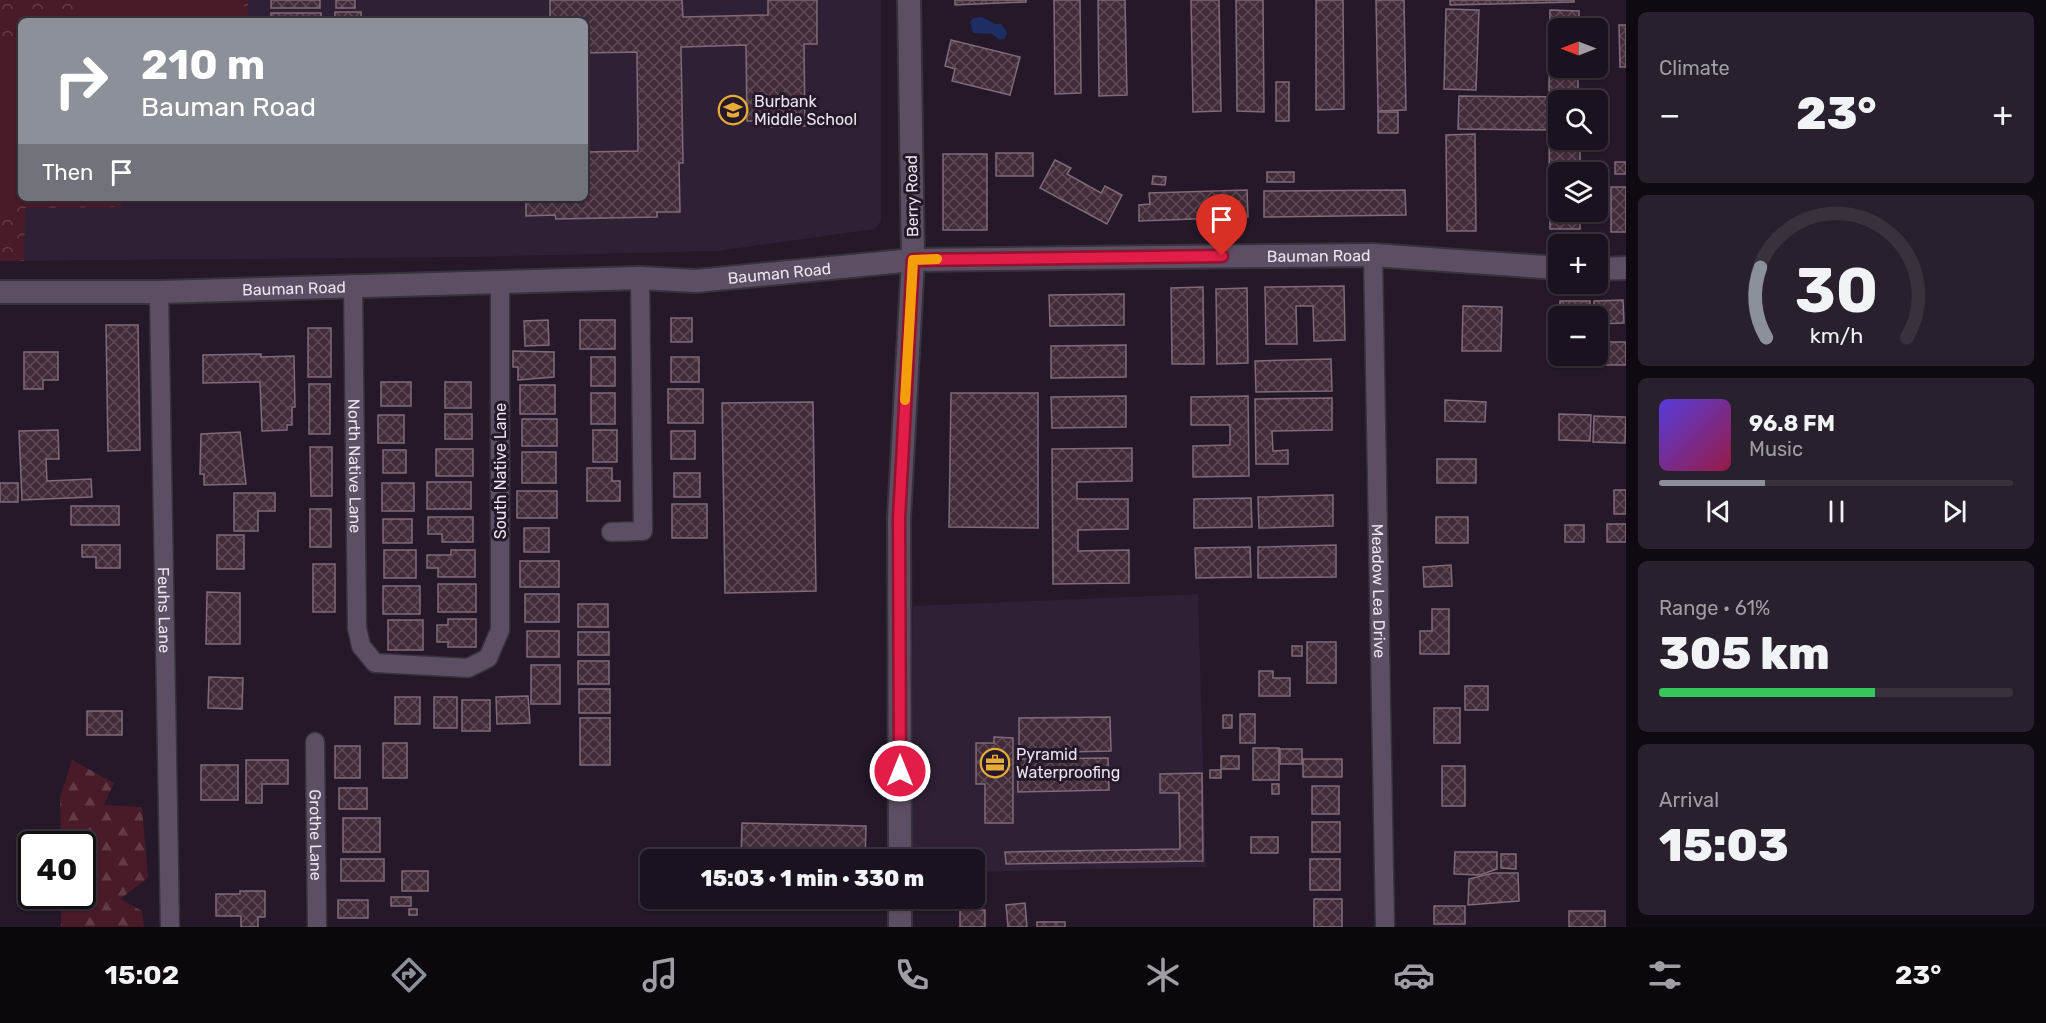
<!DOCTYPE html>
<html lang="en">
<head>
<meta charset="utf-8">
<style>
  :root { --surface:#1b121f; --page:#28202c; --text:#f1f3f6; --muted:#a09ea4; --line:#39323d; --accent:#8c9099 }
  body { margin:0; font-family:Rubik,sans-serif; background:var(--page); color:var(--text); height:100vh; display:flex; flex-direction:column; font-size:22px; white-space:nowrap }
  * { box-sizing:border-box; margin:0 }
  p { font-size:20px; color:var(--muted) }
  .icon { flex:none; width:33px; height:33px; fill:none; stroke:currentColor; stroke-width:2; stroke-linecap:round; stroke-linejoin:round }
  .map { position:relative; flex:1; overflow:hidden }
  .sheet { display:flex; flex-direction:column; gap:12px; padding:12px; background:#0f0a11; width:420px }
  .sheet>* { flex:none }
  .hud { position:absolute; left:18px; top:18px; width:570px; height:183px; border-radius:9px; box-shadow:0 2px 4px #0004,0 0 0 2px var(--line); background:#8c9099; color:#fff; overflow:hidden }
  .needle { width:39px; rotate:270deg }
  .buttons { position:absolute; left:1548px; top:18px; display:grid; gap:12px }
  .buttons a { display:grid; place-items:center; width:60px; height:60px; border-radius:9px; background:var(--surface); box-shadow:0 2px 4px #0004,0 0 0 2px var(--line); font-size:30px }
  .speed { position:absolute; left:18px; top:831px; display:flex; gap:12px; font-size:30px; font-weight:700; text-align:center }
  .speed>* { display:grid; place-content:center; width:78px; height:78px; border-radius:50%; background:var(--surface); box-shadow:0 2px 4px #0004,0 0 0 2px var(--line); line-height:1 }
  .speed .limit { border:3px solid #111; border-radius:9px; background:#fff; color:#111 }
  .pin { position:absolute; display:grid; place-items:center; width:51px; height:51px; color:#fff; margin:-62px -26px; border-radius:50% 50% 50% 0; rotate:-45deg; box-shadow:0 0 6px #0007 }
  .pin .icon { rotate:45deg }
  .me { position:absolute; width:66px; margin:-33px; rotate:0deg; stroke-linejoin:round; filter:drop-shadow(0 0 4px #0008) }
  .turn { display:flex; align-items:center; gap:21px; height:126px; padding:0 24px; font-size:27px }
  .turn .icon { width:78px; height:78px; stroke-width:2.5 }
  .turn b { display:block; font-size:42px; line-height:51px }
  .then { display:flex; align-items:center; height:57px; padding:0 24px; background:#0003; gap:12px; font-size:22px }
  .big { font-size:45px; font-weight:800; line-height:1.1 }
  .sheet .tile { flex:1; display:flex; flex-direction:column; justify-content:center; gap:9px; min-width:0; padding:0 21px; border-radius:9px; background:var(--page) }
  .sheet .dial { align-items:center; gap:0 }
  .dial svg { height:156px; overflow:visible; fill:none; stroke:var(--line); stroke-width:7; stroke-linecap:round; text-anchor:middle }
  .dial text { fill:var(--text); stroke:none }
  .song { display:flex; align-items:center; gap:18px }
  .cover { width:72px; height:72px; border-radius:9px; background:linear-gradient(135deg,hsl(250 70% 55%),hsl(340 70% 35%)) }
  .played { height:6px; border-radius:3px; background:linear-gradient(90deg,var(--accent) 30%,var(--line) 30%) }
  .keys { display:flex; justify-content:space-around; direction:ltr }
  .heat { display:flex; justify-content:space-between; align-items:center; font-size:33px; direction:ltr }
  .charge { height:9px; border-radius:4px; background:linear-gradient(90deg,#34c759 61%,var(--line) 0) }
  .trip { position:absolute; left:640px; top:849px; width:345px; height:60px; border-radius:9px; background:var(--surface); box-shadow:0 2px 4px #0004,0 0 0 2px var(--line); font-weight:800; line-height:60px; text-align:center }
  .tabs { display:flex; height:96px; justify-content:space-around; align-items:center; background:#0b070c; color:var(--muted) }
  .tabs .icon { width:42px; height:42px }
  .tabs .current { color:var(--accent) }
  .tabs b { font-size:27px; color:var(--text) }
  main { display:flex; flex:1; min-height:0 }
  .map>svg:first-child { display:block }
  .built { fill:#302036; fill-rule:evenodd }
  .forest { fill:url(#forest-firs) }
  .park { fill:url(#park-crowns) }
  .pitch { fill:#491a27 }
  .water { fill:#1c2e64 }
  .building { fill:url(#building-cross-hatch); stroke:#816a78; stroke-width:1.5 }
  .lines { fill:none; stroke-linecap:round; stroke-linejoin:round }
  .minor-casing { stroke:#39313d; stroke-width:21 }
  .tertiary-casing { stroke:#39313d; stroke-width:26 }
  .minor { stroke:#5d4f63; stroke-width:18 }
  .tertiary { stroke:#5d4f63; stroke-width:22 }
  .route-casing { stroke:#92132f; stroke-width:15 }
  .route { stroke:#e11d48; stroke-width:10 }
  .slow { stroke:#f59e0b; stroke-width:10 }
  .labels { text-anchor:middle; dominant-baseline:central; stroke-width:6; stroke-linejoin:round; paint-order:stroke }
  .poi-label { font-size:16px; fill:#ebe3ef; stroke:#241829; text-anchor:start }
  .street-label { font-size:16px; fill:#ebe3ef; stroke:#241829 }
</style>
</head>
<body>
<main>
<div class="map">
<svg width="1626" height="927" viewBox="0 0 1626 927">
  <defs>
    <pattern id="forest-firs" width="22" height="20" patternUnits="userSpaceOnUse" patternTransform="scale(1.5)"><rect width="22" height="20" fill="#491a27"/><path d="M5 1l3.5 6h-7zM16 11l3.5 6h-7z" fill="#633b47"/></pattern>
    <pattern id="park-crowns" width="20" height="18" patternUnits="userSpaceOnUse" patternTransform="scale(1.5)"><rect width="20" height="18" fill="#491a27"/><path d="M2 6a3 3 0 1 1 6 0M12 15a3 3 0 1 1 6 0" fill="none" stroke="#633b47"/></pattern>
    <pattern id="building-cross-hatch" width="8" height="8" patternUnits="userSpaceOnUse" patternTransform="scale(1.5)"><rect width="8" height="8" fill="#412d39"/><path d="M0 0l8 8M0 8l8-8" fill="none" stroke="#5d4b56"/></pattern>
  </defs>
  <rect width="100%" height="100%" fill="#241829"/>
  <g class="built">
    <path d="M0,0H881V221L875,229L718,251L472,257L0,261ZM21,21H585V198H21Z"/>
    <polygon points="1198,594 1206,867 975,872 975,860 913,859 913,606"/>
  </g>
  <polygon class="forest" points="72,760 114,783 104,805 142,807 148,878 120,899 142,911 144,927 61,927 61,896 82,896 82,844 61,844 60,797"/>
  <polygon class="park" points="0,0 248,0 248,21 21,21 21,198 122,198 122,207 25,208 24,261 0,261"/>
  <g class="pitch">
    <rect x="80" y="0" width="164" height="21"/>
    <polygon points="0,58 21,58 21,198 96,199 0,200"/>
  </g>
  <polygon class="water" points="982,17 995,24 1001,24 1007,32 1005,38 1000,40 992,34 973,33 970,22 973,18"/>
  <g class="building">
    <rect x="271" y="0" width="49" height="8"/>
    <rect x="336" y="0" width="19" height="8"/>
    <polygon points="550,0 682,0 683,17 768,15 768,0 817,0 817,44 804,44 805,126 771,127 771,121 747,121 746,45 681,47 683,163 679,163 680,212 657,212 657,217 556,219 555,215 526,216 526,198 585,198 585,152 638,151 637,52 585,53 585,21 550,21"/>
    <polygon points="955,0 1026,0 1026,2 955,5"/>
    <polygon points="1054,0 1080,0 1081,93 1055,94"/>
    <polygon points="1098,0 1125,0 1127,95 1099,96"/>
    <polygon points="1191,0 1219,0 1221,111 1193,112"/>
    <polygon points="1236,0 1263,0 1264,112 1237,111"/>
    <polygon points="1316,0 1343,0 1344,109 1316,110"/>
    <polygon points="1376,0 1404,0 1406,110 1378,111"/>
    <polygon points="1450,0 1574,0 1574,2 1450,5"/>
    <polygon points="1446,9 1479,10 1476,90 1444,89"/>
    <polygon points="1550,10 1579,11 1579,28 1558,28 1558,68 1578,68 1578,92 1549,91"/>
    <rect x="335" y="12" width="26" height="9"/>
    <rect x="271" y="13" width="50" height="8"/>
    <polygon points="1619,25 1626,25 1626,67 1620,67"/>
    <polygon points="951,40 1020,57 1010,95 952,81 955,69 945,66"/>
    <rect x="1276" y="82" width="13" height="39"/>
    <polygon points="1459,96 1566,97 1566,100 1558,100 1558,130 1458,129"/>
    <rect x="1378" y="112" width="20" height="21"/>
    <polygon points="1475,134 1476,231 1447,231 1446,135"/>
    <polygon points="1549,136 1558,136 1558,140 1580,140 1580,172 1558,172 1558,212 1580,212 1580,229 1550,229"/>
    <rect x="996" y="153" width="37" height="23"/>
    <rect x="943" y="154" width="44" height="76"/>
    <polygon points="1055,160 1071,168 1067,174 1101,193 1105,186 1122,195 1107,224 1040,188"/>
    <rect x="1615" y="162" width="11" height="12"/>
    <rect x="1267" y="172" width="27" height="10"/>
    <polygon points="1153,176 1166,177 1165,185 1152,184"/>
    <rect x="1611" y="187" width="15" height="45"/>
    <polygon points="1247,190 1248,217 1139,221 1139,205 1150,204 1149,193"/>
    <polygon points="1405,190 1406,215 1264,217 1264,191"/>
    <polygon points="1344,286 1345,340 1314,341 1313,306 1296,306 1297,344 1266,344 1265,287"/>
    <polygon points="1203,287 1204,364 1172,364 1171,288"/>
    <polygon points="1247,288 1248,363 1217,364 1216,289"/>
    <polygon points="1124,294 1124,325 1050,326 1049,295"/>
    <polygon points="1623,300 1624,323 1598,324 1598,316 1594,316 1594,301"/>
    <rect x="1560" y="301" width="30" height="15"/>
    <polygon points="1463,306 1502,307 1501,351 1462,351"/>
    <rect x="671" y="318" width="21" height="24"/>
    <polygon points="548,320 549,345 525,346 524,321"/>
    <rect x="580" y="320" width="35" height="29"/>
    <polygon points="106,325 138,325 140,450 108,451"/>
    <rect x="308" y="328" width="23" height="49"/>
    <polygon points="1558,342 1558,356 1592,356 1592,359 1584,359 1584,364 1558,364"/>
    <polygon points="1598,342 1626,342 1626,365 1596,365"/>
    <polygon points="1126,345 1126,377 1051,378 1051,346"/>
    <polygon points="513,351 554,352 554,377 518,380 518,367 513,367"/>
    <polygon points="24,352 58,352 58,380 43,380 43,389 24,389"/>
    <polygon points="261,354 261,357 294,356 295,407 292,407 292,425 287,425 287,430 262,431 260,382 203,383 203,355"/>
    <rect x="591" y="357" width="24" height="29"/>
    <rect x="671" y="357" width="28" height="25"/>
    <polygon points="1331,359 1332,391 1256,392 1255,361"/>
    <rect x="381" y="382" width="30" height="24"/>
    <rect x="445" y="382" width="26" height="26"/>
    <rect x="309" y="384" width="21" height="50"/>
    <rect x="520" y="385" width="35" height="29"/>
    <rect x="668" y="389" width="35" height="34"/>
    <rect x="591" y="393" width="24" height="31"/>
    <polygon points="951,393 1038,393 1038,528 949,527"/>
    <polygon points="1126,396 1126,427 1052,428 1051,397"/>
    <polygon points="1248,396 1249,476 1193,477 1193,446 1230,445 1230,425 1191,425 1191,397"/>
    <polygon points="1332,398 1332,430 1272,431 1273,451 1288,450 1288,464 1256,464 1255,399"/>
    <polygon points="1445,400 1486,402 1485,422 1445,421"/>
    <polygon points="813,402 816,591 725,593 722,403"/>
    <rect x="445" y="414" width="27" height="25"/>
    <polygon points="1559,414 1591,415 1590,441 1559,440"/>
    <rect x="378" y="415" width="26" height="28"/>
    <polygon points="1594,416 1626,417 1625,443 1593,442"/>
    <rect x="522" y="419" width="35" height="27"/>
    <polygon points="58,430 59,459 46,459 47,481 91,479 92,497 22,500 19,431"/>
    <rect x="593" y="430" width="24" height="32"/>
    <rect x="671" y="431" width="24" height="28"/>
    <polygon points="240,432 246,484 204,485 204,474 200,474 201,434"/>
    <polygon points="310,447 332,447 332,496 311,496"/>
    <polygon points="1132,448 1132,481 1077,482 1077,499 1128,499 1128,529 1078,530 1078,551 1129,550 1129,583 1053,584 1052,449"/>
    <rect x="436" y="449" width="37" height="27"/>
    <rect x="383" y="450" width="23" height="23"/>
    <rect x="522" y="452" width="34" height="31"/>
    <rect x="1437" y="459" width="39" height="24"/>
    <polygon points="587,468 612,468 612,481 620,481 620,501 587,501"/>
    <rect x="674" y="473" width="26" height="24"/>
    <rect x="427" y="482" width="44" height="27"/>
    <rect x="0" y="483" width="18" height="19"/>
    <rect x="382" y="483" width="32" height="28"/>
    <rect x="1614" y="490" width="12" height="24"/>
    <rect x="517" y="491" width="40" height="27"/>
    <polygon points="234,493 275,493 275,511 258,511 258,531 234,531"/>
    <polygon points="1333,495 1333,526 1259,528 1258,497"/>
    <polygon points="1251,498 1252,527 1194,528 1194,499"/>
    <rect x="672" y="504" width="35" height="34"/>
    <rect x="71" y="506" width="48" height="19"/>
    <rect x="310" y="509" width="21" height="38"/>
    <polygon points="428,517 473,517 473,542 442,542 442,534 428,534"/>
    <rect x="1436" y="517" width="32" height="26"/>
    <rect x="383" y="519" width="29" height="24"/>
    <rect x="1607" y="524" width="19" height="18"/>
    <rect x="1565" y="525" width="19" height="17"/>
    <rect x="524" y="528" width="25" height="24"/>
    <rect x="217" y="535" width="27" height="34"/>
    <polygon points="82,545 120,545 120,568 96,568 96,557 82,557"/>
    <polygon points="1336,545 1336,577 1258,578 1258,547"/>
    <polygon points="1250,547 1251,577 1196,578 1195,548"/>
    <rect x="384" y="550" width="32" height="28"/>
    <polygon points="451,550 475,550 475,577 438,577 438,568 427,568 427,555 451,555"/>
    <rect x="520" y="561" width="39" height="26"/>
    <rect x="313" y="564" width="22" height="48"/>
    <polygon points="1451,565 1452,586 1424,587 1423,567"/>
    <rect x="438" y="584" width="38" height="28"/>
    <rect x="383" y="586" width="37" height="28"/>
    <polygon points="207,592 240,593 240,644 206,644"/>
    <rect x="525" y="594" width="34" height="28"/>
    <rect x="578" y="604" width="30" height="23"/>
    <polygon points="1432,609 1449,609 1449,654 1420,654 1420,631 1432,631"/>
    <polygon points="448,619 476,619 476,647 448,647 448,642 437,642 437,625 448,625"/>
    <rect x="388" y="620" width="35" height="30"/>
    <rect x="527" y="631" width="32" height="26"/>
    <rect x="578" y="632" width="31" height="23"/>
    <rect x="1307" y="642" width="29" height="41"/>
    <rect x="1292" y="646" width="10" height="10"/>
    <rect x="578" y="661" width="31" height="23"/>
    <rect x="531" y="665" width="29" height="39"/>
    <polygon points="1259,671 1273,671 1273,678 1290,678 1290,696 1259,696"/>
    <polygon points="209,677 243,678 242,709 208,708"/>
    <rect x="1465" y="686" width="23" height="24"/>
    <rect x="579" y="689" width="31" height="24"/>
    <polygon points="528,696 530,723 497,724 496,697"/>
    <rect x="395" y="697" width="25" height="27"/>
    <rect x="434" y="697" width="23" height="31"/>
    <rect x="462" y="700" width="28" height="31"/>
    <rect x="1434" y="708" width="26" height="35"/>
    <rect x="87" y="711" width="35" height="24"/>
    <rect x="1240" y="714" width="15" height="29"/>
    <rect x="1223" y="715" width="9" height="13"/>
    <polygon points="1110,717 1111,751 1019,753 1019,718"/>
    <rect x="580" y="718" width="30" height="47"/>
    <polygon points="994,737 1013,738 1013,823 985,823 985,784 976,784 976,743 994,743"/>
    <rect x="383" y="743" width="24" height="35"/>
    <rect x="335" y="746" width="25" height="32"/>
    <rect x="1253" y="748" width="26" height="32"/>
    <rect x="1280" y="749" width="22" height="15"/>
    <rect x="1221" y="756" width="18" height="13"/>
    <polygon points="1108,758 1109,790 1018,792 1017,759"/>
    <rect x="1303" y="759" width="39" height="18"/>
    <polygon points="246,760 288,760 288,784 262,784 262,803 246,803"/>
    <rect x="201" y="765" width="37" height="35"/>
    <rect x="1442" y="766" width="23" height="40"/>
    <rect x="1210" y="770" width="11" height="8"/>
    <polygon points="1202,773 1203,861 1006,864 1005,852 1180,849 1179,793 1160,793 1160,774"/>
    <rect x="1272" y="784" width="7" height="10"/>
    <rect x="1312" y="786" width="27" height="28"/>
    <rect x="339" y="788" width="28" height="21"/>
    <rect x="343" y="818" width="37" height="34"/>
    <rect x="1312" y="822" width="28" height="30"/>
    <polygon points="742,823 866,826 865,860 741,860"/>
    <rect x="1251" y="837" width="27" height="16"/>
    <polygon points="31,840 54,840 54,844 32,844 32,880"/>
    <polygon points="1455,852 1497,852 1497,869 1480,875 1454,874"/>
    <polygon points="1501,854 1516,854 1516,869 1501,868"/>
    <rect x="341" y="859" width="43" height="22"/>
    <rect x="1310" y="859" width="30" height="31"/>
    <rect x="402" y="871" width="26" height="20"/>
    <polygon points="1493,873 1518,873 1519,901 1468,905 1469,879"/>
    <polygon points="240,891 265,891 265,917 258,917 258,927 241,927 241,916 216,916 216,894 240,894"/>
    <rect x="391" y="897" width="20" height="9"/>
    <rect x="1314" y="899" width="28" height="28"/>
    <rect x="338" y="900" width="30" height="18"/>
    <polygon points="1025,903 1027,927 1008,927 1006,905"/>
    <rect x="1434" y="906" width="31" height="18"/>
    <rect x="409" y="909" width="8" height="6"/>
    <rect x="960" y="910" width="25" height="17"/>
    <rect x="1569" y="911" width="36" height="16"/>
    <rect x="1037" y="922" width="28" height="5"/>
  </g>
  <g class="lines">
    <g class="minor-casing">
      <g id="minor">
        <path id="s1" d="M1373,255L1385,927"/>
        <path id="s2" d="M353,284L357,628L361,646L375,663L468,668L488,658L500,630V281"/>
        <path id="s3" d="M159,292L170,927"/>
        <polyline points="611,532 643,531 640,278"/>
        <path id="s4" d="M315,742L317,927"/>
      </g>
    </g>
    <g class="tertiary-casing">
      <g id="tertiary">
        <polyline points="1598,269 1626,268"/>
        <path id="s5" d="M0,292H159L640,278L696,281L913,260L1157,257L1373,255L1558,268"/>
        <polyline points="900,860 899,518 913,260 909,0"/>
        <polyline points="900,898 900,927"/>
      </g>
    </g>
    <use href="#minor" class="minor"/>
    <use href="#tertiary" class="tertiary"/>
  </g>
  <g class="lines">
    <g class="route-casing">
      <polyline id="route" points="900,771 899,518 913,260 1222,256"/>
    </g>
    <use href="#route" class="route"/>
    <polyline class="slow" points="905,400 913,260 937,259"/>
  </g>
  <defs>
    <g id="school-ring" transform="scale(1.5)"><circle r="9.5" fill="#241829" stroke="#e7ac36" stroke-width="1.5"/><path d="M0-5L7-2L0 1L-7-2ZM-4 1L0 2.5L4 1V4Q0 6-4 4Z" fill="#e7ac36"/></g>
    <g id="office-ring" transform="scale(1.5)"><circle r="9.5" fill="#241829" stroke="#e7ac36" stroke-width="1.5"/><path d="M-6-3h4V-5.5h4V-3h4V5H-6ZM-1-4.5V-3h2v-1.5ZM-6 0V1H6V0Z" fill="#e7ac36"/></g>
  </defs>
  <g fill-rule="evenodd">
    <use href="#school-ring" x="733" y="110"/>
    <use href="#office-ring" x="995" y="763"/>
  </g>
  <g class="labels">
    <g class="poi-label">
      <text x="754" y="101">Burbank<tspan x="754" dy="18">Middle School</tspan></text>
      <text x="1016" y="754">Pyramid<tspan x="1016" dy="18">Waterproofing</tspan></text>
    </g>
    <g class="street-label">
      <text transform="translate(912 196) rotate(-91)">Berry Road</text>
      <text stroke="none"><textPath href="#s5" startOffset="1320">Bauman Road</textPath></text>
      <text stroke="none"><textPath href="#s5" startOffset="780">Bauman Road</textPath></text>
      <text stroke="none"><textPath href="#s5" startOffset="294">Bauman Road</textPath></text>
      <text stroke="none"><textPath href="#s2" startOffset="182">North Native Lane</textPath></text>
      <text transform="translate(500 471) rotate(-90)">South Native Lane</text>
      <text stroke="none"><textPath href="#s1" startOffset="336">Meadow Lea Drive</textPath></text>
      <text stroke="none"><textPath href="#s3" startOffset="318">Feuhs Lane</textPath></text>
      <text stroke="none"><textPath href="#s4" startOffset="93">Grothe Lane</textPath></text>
    </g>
  </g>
</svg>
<div class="buttons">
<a><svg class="needle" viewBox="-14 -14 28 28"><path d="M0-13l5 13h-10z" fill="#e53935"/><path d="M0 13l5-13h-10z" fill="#a09ea4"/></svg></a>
<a><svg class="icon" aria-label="search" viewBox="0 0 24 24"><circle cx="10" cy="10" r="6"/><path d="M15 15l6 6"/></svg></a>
<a><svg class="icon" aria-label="layers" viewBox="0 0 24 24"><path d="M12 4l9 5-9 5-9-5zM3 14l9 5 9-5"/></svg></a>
<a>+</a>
<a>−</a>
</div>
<div class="speed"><div class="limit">40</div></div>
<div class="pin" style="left:1222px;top:256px;background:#d93025"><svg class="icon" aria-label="arrive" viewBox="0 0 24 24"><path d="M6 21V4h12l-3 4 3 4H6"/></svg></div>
<svg class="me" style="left:900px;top:771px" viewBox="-20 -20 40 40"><circle r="17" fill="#e11d48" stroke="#fff" stroke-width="3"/><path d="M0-11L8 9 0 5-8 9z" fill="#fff"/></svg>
<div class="trip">15:03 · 1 min · 330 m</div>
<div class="hud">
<div class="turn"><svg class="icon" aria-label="right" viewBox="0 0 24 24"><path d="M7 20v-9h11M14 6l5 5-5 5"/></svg><div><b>210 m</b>Bauman Road</div></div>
<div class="then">Then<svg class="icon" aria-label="arrive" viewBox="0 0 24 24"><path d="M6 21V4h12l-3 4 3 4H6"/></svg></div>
</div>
</div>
<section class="sheet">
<div class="tile"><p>Climate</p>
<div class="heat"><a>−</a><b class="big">23°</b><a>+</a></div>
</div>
<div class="tile dial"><svg viewBox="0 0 100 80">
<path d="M14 69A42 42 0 1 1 86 69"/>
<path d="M14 69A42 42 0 0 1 11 33" stroke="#8c9099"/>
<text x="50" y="56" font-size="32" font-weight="700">30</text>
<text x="50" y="72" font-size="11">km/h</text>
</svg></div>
<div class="tile">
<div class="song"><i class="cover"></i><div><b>96.8 FM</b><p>Music</p></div></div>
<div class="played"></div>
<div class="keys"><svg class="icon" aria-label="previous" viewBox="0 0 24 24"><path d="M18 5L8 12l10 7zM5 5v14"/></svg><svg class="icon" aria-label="pause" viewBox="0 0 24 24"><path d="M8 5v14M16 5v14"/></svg><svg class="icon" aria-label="next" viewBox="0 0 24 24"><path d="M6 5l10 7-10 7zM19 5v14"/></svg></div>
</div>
<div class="tile"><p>Range · 61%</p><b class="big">305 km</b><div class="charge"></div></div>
<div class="tile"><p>Arrival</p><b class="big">15:03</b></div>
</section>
</main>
<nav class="tabs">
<b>15:02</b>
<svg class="icon current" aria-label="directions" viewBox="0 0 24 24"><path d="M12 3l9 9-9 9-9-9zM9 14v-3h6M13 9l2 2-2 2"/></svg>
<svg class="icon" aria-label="music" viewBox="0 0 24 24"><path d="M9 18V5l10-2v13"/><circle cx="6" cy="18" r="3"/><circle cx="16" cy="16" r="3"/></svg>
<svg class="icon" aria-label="phone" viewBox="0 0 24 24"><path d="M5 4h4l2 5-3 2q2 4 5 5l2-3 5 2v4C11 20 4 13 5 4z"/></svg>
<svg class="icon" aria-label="climate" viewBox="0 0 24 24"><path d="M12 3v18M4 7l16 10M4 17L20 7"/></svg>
<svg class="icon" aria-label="car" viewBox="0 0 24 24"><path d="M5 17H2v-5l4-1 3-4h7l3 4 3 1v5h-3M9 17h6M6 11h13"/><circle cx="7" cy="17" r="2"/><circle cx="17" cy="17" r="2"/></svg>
<svg class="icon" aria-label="filters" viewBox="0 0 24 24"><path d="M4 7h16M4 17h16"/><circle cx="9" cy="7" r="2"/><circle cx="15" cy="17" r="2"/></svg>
<b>23°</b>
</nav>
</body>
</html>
